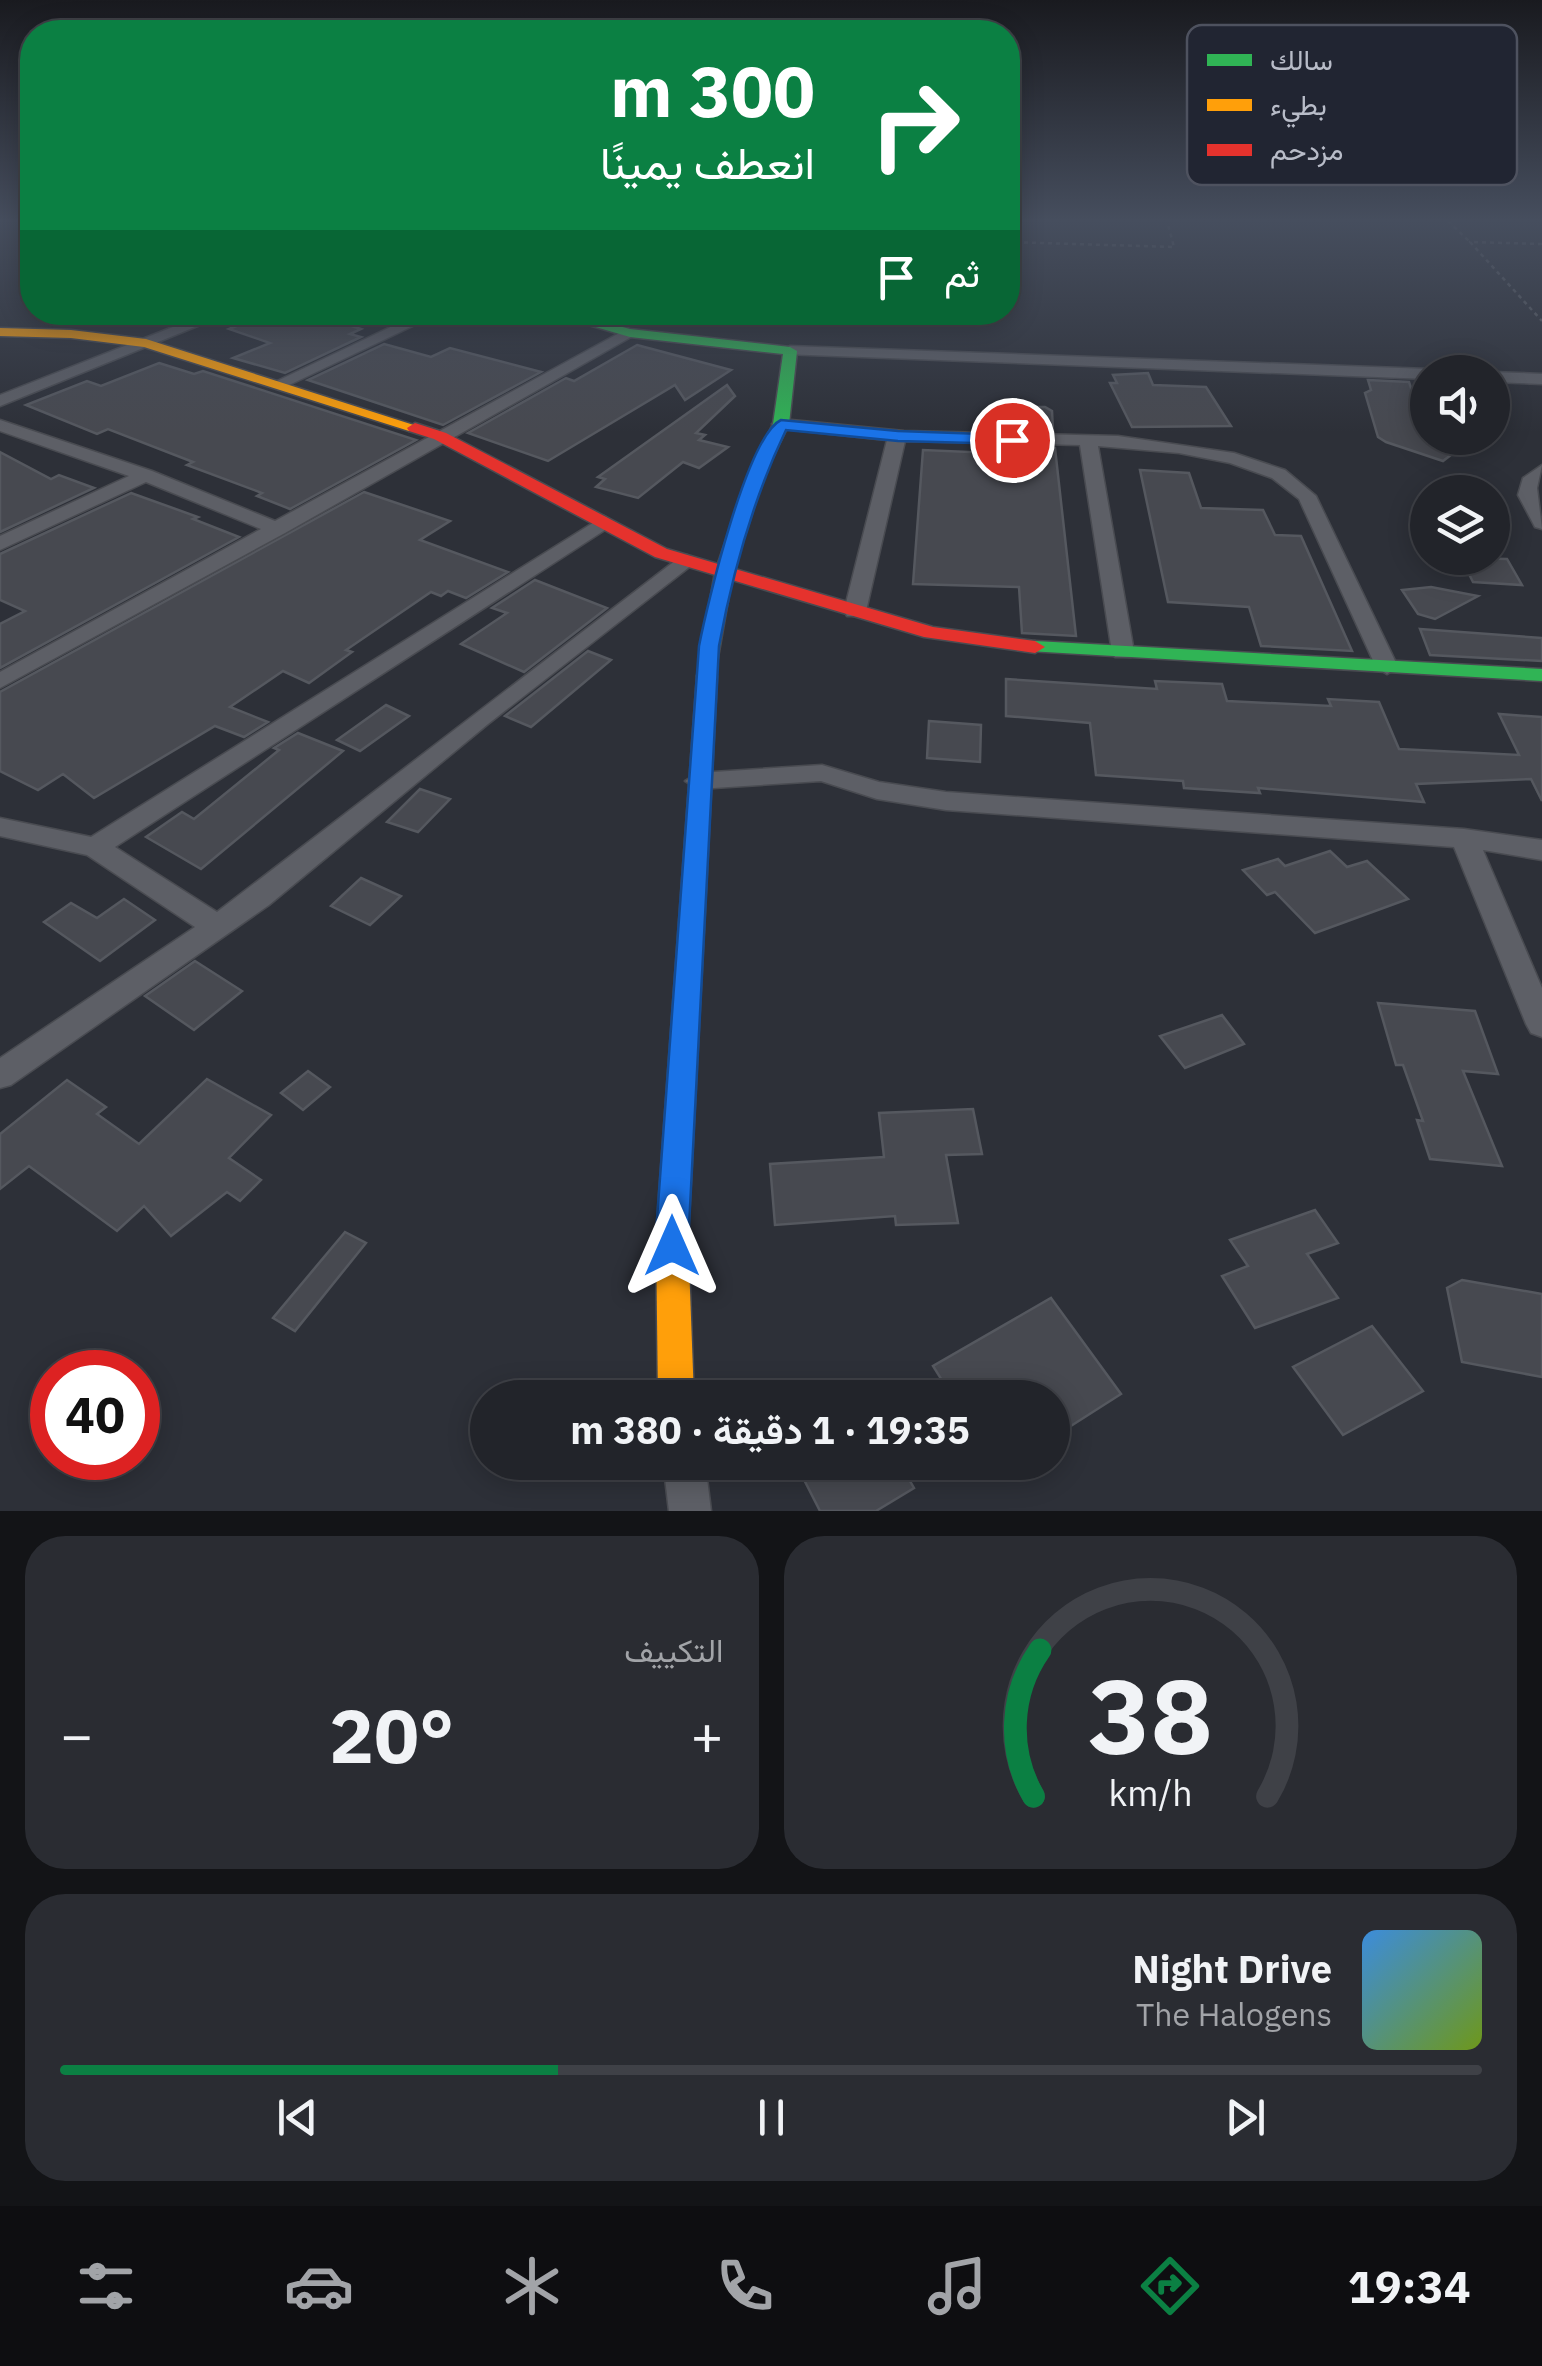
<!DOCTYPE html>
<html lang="ar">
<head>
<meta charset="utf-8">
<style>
  :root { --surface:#22242a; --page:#2a2c32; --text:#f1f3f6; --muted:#a2a4a8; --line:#3f4147; --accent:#0b8043 }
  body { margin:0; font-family:"IBM Plex Sans",Vazirmatn,sans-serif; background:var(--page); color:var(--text); direction:rtl; height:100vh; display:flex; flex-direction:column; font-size:38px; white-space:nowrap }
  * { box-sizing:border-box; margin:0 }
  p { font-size:32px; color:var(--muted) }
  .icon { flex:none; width:55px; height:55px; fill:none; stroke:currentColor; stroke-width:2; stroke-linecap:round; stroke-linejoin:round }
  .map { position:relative; height:1511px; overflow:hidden; direction:ltr }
  .panel { display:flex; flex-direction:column; gap:25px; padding:25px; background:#131417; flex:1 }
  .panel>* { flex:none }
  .top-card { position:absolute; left:20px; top:20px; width:1000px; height:305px; border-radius:40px; box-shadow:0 5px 25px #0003,0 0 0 2px var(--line); direction:rtl; background:#0b8043; color:#fff; overflow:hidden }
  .controls { position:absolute; left:1410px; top:355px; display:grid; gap:20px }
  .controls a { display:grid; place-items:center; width:100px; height:100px; border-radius:50%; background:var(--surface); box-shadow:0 5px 25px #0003,0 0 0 2px var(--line); font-size:50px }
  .speed { position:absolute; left:30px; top:1350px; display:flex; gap:20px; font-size:50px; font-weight:700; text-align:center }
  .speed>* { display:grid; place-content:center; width:130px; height:130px; border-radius:50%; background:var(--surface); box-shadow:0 5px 25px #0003,0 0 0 2px var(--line); line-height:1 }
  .speed .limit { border:15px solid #d22; background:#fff; color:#111 }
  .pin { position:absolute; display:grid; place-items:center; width:85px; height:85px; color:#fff; margin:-42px; border:5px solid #fff; border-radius:50%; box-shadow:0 2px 10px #0007 }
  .me { position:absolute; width:110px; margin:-55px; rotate:0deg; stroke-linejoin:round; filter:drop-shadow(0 0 8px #0008) }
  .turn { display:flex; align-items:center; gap:35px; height:210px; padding:0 40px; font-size:45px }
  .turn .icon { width:130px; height:130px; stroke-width:2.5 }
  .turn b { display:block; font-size:70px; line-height:85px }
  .then { display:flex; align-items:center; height:95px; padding:0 40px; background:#0003; gap:20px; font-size:38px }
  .big { font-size:75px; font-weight:700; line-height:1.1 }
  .panel .card { flex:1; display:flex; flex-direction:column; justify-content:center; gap:15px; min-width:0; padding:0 35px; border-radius:40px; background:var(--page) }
  .panel .dial { align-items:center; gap:0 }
  .dial svg { height:260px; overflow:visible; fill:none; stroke:var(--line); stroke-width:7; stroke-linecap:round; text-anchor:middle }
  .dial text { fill:var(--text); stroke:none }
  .song { display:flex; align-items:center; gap:30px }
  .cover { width:120px; height:120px; border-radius:15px; background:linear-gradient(135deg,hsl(210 70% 55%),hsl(80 70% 35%)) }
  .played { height:10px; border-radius:5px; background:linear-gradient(90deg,var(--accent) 35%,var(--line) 35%) }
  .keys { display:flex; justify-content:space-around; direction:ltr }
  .heat { display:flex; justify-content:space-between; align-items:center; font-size:55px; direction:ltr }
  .panel .tiles { flex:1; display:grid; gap:25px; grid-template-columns:1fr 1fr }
  .card:last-child { grid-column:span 2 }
  .trip { position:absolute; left:470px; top:1380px; width:600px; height:100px; border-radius:50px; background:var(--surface); box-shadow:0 5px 25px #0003,0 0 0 2px var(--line); font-weight:700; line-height:100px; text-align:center; direction:rtl }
  .menu { display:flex; height:160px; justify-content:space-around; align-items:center; background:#0e0e11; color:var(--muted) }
  .menu .icon { width:70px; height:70px }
  .menu .current { color:var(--accent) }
  .menu b { font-size:45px; color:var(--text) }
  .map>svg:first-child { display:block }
  .building { fill:#474950; stroke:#55585f; stroke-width:2.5 }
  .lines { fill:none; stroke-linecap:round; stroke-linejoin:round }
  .street-casing { stroke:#494b51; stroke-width:3 }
  .fast-casing { stroke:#494b51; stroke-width:3 }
  .slow-casing { stroke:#494b51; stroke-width:3 }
  .jam-casing { stroke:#494b51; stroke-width:3 }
  .path { stroke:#5b5e64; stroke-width:2.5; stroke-dasharray:4 4; stroke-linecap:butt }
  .street { fill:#5d5f66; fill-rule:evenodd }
  .fast { fill:#30b455; fill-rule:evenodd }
  .slow { fill:#ff9f0a; fill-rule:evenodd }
  .jam { fill:#e5322d; fill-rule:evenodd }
  .route { fill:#1a73e8; stroke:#114b97; stroke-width:2.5 }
  .key { fill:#212532; stroke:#4e525f; stroke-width:2.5 }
  .key-label { font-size:28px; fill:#b8bcc8 }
</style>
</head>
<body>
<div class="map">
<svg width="1542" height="1511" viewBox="0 0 1542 1511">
  <rect width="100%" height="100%" fill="#2d3038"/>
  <g class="building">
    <polygon points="271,312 308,312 361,329 350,334 361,337 285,373 233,358 270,343 229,329"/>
    <polygon points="384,344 431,357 450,348 541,372 443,425 308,380"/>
    <polygon points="637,345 731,370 685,400 675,385 548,461 468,433 566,378 574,381"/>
    <polygon points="159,363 194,374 203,371 416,440 290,509 257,496 262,493 187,465 193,462 108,429 97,434 26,405 87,381 101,386"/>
    <polygon points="1148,373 1153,385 1206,387 1231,426 1132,427 1110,383 1117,383 1113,375"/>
    <polygon points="1368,380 1409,382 1428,438 1473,438 1443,461 1386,442 1378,437 1365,393 1371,390"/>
    <polygon points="727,385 735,396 696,433 705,435 699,440 728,447 699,468 683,462 638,498 596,487 605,479 598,477"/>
    <polygon points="1005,407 1045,407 1052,411 1053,431 1010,430"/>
    <polygon points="1015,447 1055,448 1076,636 1022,633 1019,587 913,584 923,450 1016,454"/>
    <polygon points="0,452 51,479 59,475 94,488 0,532"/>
    <polygon points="1140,470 1189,473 1201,508 1263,510 1275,535 1301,536 1352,651 1261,646 1249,607 1168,602"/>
    <polygon points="364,492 450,521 420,540 508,572 466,598 448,591 441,596 431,592 346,650 352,652 309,683 283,671 230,707 268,722 244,737 215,726 94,798 63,774 38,790 0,771 0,692"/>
    <polygon points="131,493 198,517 193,519 239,537 0,668 0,624 25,611 0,600 0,554"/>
    <polygon points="1461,558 1507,559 1522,585 1473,582"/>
    <polygon points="535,580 607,608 524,672 461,644 507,613 492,608"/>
    <polygon points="1431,587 1478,596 1435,619 1418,614 1402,590"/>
    <polygon points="1420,629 1542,638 1542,661 1430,655"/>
    <polygon points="588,651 611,660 531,727 505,716"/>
    <polygon points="1006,679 1157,689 1155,681 1222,684 1227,701 1331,706 1328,699 1379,702 1399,749 1519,755 1499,714 1542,717 1542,801 1531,779 1416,784 1424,802 1258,788 1260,793 1184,788 1183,781 1096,775 1090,723 1006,716"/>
    <polygon points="386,705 409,716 360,751 337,740"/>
    <polygon points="929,721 981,725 980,762 927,758"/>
    <polygon points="298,733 343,751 201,869 146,837 182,812 194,819 279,750 274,748"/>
    <polygon points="420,789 450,799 418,832 387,822"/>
    <polygon points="1330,851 1347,867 1367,861 1408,899 1315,933 1275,892 1267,895 1243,870 1278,859 1285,866"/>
    <polygon points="361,878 401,896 370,925 331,906"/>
    <polygon points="124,899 155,920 100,961 44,922 71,903 97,918"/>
    <polygon points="195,961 242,991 194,1030 145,996"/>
    <polygon points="1378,1003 1475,1011 1498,1074 1463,1071 1502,1166 1430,1159 1417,1120 1423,1121 1403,1065 1396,1065"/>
    <polygon points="1222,1015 1244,1044 1185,1068 1160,1036"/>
    <polygon points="308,1071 330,1087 303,1110 281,1093"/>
    <polygon points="207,1079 271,1115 229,1158 261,1180 240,1201 227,1192 171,1236 144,1206 117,1231 29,1166 0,1189 0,1134 67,1080 106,1107 97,1114 139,1144"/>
    <polygon points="973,1109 982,1154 946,1155 958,1223 896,1225 895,1216 775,1225 770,1164 884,1157 879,1113"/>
    <polygon points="1315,1210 1338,1243 1307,1254 1338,1298 1255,1328 1222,1276 1248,1266 1230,1240"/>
    <polygon points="345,1232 366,1243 295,1331 273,1318"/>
    <polygon points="1462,1280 1542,1294 1542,1377 1462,1362 1447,1288"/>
    <polygon points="1051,1298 1121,1394 1052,1438 1052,1398 953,1398 933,1366"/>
    <polygon points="1372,1326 1423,1391 1343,1435 1293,1367"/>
    <polygon points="795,1462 899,1462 914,1488 876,1511 820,1511"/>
  </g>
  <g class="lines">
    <g class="street-casing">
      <g id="street">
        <polygon points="211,312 232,312 0,406 0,395"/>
        <polygon points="422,312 442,312 287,386 273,383"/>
        <polygon points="625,330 638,333 285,533 0,688 0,672 261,529 146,482 0,550 0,536 129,476 0,431 0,420 152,471 275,521"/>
        <polygon points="790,346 1428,369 1435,372 1428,372 1428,379 784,354 782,351"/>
        <polygon points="1491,372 1492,372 1542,374 1542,384 1492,382"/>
        <polygon points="781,419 904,431 1118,436 1234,453 1285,470 1316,496 1398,667 1387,674 1376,667 1299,499 1272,478 1230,463 1179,453 1098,446 1134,652 1131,657 1115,657 1112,652 1080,445 905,441 866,611 863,616 847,616 844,611 887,440 775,428 772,424"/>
        <polygon points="1542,465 1537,488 1542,529 1535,527 1518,495 1523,478"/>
        <polygon points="604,516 614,522 611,526 115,847 217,912 680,557 687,555 697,561 488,724 269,905 11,1085 0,1088 0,1058 195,927 87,855 0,836 0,818 91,837"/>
        <polygon points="822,765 879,782 946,792 1464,829 1542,840 1542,860 1483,850 1542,988 1542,1037 1531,1033 1526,1024 1454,847 946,810 877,799 821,781 698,789 685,781 698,773"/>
        <polygon points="663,1462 705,1462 711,1511 669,1511"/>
      </g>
    </g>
    <g class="fast-casing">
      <g id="fast">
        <polygon points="544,312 567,312 630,329 790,347 797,351 789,424 765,473 733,572 714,680 700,680 697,676 715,572 749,473 773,424 783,354 630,337"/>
        <polygon points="1035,641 1542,669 1542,681 1028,651 1025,647 1028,643"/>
      </g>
    </g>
    <g class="slow-casing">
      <g id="slow">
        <polygon points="0,328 71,330 146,339 423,428 409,431 144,347 71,338 0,336"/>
        <polygon points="672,1222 684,1226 688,1237 694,1398 658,1398 656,1237 660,1226"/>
      </g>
    </g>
    <g class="jam-casing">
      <g id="jam">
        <polygon points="415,423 446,433 667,549 933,627 1035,641 1045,647 1035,653 924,637 655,557 434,439 409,431 407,428"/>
        <polygon points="707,670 717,676 688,1237 684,1248 672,1252 660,1248 656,1237 697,676"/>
      </g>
    </g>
    <g class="path">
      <polyline points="1448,221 1470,242"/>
      <polyline points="1008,242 1174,247 1167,221"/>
      <polyline points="1542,244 1470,242 1542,321"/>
    </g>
    <use href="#street" class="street"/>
    <use href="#fast" class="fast"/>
    <use href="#slow" class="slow"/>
    <use href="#jam" class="jam"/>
  </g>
  <linearGradient id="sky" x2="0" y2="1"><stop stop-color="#191a1f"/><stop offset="0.51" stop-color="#464e5e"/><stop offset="1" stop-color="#464e5e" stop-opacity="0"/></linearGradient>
  <rect width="1542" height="432" fill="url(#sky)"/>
  <path class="route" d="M781,420L898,431L1012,435L1020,440L1012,444L898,441L786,430C753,499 733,570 719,646L688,1246L683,1257L672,1262L660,1257L655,1246L699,646C707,605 747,436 781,420Z"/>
  <rect x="1187" y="25" width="330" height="160" rx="15" class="key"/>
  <rect x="1207" y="54" width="45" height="12" fill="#30b455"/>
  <rect x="1207" y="99" width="45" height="12" fill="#ff9f0a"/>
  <rect x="1207" y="144" width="45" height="12" fill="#e5322d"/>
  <g class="key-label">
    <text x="1270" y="70">سالك</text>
    <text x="1270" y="115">بطيء</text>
    <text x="1270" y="160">مزدحم</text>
  </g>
</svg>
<div class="controls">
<a><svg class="icon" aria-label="sound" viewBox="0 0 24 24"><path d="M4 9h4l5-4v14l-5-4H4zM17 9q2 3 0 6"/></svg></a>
<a><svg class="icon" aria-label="layers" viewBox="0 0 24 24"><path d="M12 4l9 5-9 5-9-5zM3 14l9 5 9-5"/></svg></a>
</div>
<div class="speed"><div class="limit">40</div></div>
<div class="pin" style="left:1012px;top:440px;background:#d93025"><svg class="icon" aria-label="arrive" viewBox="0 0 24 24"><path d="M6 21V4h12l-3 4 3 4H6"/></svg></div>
<svg class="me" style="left:672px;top:1246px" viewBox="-20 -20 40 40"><path d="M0-17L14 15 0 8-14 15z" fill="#1a73e8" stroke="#fff" stroke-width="4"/></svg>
<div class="trip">19:35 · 1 دقيقة · 380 m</div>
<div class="top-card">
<div class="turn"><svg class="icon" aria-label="right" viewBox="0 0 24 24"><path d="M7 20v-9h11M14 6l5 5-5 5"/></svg><div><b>300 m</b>انعطف يمينًا</div></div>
<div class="then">ثم<svg class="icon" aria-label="arrive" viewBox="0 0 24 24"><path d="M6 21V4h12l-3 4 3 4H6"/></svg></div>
</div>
</div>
<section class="panel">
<div class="tiles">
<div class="card dial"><svg viewBox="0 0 100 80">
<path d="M14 69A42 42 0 1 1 86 69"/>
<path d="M14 69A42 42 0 0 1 16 24" stroke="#0b8043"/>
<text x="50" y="56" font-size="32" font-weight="700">38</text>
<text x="50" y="72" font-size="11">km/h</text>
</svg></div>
<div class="card"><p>التكييف</p>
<div class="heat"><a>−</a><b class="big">20°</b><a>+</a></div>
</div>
<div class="card">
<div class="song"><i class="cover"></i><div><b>Night Drive</b><p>The Halogens</p></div></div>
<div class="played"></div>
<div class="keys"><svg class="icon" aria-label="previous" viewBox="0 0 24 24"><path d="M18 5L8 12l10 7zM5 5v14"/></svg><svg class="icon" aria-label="pause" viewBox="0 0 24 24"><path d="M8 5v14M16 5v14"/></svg><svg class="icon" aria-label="next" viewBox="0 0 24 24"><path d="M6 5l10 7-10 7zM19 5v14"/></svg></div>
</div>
</div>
</section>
<nav class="menu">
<b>19:34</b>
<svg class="icon current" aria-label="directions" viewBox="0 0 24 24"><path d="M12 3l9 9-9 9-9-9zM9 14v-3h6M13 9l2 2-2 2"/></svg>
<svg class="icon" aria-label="music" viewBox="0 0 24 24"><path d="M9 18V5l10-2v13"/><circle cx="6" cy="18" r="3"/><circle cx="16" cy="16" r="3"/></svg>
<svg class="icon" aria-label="phone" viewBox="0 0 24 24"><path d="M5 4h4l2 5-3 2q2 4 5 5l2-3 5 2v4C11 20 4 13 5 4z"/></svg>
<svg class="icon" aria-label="climate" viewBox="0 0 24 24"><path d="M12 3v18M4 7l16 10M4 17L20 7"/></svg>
<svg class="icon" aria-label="car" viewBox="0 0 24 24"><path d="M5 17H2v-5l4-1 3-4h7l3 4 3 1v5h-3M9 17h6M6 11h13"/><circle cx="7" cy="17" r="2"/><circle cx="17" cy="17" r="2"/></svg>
<svg class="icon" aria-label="filters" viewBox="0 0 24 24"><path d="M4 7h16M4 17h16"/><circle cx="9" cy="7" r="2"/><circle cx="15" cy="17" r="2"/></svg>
</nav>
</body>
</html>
